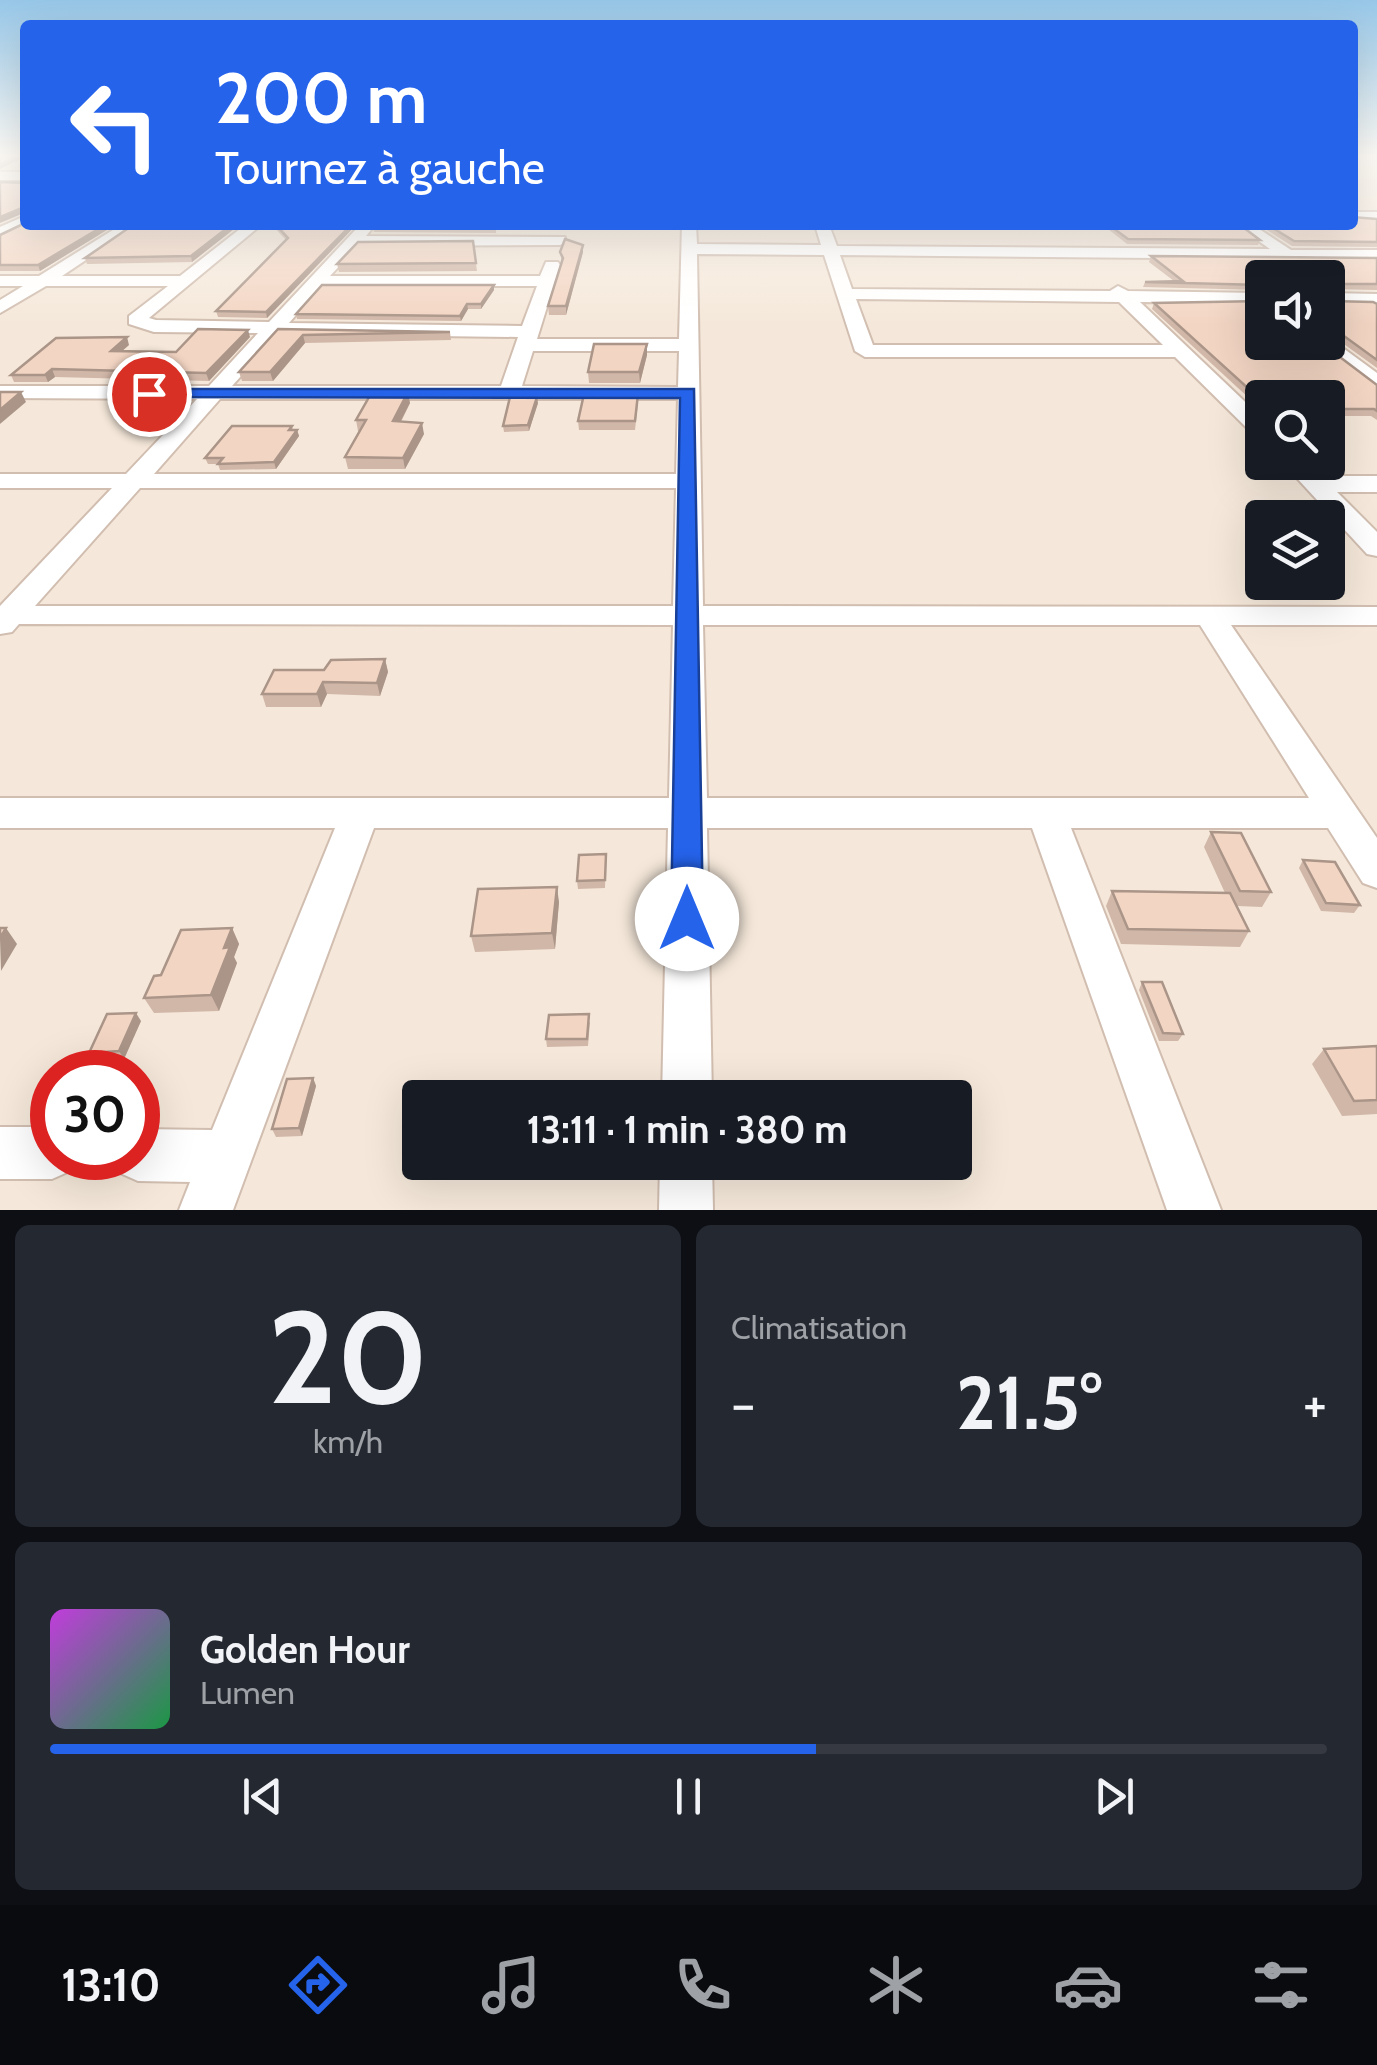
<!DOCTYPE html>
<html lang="fr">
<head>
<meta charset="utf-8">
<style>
  :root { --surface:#171b24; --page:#242831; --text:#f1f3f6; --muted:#9ea1a6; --line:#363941; --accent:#2563eb }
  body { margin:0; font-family:Cabin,sans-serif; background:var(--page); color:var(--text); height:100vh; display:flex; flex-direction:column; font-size:38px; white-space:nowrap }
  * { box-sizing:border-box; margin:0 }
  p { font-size:32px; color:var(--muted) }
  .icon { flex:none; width:55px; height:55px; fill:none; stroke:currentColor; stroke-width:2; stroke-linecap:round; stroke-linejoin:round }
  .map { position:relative; height:1210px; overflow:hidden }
  .sheet { display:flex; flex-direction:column; gap:15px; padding:15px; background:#0d0f14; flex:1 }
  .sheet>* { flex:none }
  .guide { position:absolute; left:20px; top:20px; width:1338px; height:210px; border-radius:10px; box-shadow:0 10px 40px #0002; background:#2563eb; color:#fff; overflow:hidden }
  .buttons { position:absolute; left:1245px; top:260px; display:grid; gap:20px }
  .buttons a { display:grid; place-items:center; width:100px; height:100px; border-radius:10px; background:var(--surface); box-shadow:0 10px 40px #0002; font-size:50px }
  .speed { position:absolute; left:30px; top:1050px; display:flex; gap:20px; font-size:50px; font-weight:700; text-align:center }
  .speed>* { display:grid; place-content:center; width:130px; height:130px; border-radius:50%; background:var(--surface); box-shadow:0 10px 40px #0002; line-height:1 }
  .speed .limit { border:15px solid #d22; background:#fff; color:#111 }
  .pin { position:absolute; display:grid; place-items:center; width:85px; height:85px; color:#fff; margin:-42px; border:5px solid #fff; border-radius:50%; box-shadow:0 2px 10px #0007 }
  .me { position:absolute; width:110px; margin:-55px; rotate:0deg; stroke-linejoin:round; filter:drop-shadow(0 0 8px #0008) }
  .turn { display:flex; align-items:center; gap:35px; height:210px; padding:0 30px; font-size:45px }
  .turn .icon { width:130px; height:130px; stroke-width:2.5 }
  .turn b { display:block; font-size:70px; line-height:85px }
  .big { font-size:75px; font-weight:700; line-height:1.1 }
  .sheet .widget { flex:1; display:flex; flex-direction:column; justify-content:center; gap:15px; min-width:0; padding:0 35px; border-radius:15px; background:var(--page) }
  .sheet .dial { align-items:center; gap:0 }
  .dial b { font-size:130px; line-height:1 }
  .song { display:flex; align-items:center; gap:30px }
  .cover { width:120px; height:120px; border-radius:15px; background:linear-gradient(135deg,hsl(290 70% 55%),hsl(140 70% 35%)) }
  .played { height:10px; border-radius:5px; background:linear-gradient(90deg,var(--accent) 60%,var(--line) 60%) }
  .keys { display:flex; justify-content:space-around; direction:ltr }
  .heat { display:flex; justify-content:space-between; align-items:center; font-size:55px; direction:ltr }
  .sheet .tiles { flex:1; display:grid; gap:15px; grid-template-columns:1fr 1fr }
  .widget:last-child { grid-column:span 2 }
  .trip { position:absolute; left:402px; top:1080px; width:570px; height:100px; border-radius:10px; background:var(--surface); box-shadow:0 10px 40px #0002; font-weight:700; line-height:100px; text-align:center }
  .tab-bar { display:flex; height:160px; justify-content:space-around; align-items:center; background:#090b0e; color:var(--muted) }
  .tab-bar .icon { width:70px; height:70px }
  .tab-bar .active { color:var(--accent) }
  .tab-bar b { font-size:45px; color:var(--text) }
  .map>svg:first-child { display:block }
  .residential { fill:#f5e8da; fill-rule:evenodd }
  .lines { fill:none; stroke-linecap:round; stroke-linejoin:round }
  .minor-casing { stroke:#d1beb0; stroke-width:4 }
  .minor { fill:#fff; fill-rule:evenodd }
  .wall { fill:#d1b7a8 }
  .shaded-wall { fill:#aa9588 }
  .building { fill:#f3d5c3; stroke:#aa9588; stroke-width:2.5 }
  .route { fill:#2563eb; stroke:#184099; stroke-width:2.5 }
</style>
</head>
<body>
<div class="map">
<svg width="1377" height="1210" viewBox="0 0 1377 1210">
  <rect width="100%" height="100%" fill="#fdf6ec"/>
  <path class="residential" d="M0,156H25V225H1352L1353,156H1377V1210H0ZM1262,278H1328V342H1262ZM1262,398H1328V462H1262ZM1262,518H1328V582H1262ZM52,1072H138V1158H52ZM420,1098H955V1162H420Z"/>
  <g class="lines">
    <g class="minor-casing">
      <g id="minor">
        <rect x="0" y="172" width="25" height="8"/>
        <rect x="1352" y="212" width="25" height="8"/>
        <polygon points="25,216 26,225 0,237 0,227"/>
        <path d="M121,225H138L62,276H180L245,225H261L149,318L156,320L269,322L360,225H375L366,236L565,237V243L560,245L358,246L330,276H540L546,262H558L560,265L537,339H679L682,225H696L697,244L821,245L815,225H829L837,246L1270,249L1236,225H1253L1291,250H1377V260L840,255L852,289L1110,291L1118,286L1128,291L1262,293V303L1140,302L1262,418V437L1254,435L1175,357H865L855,351L824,255L697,254L703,606L1377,607V625H1231L1377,838V888L1363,883L1328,828H1071L1221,1210H1167L1032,828H707L712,1098H662L668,828H374L233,1210H179L190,1182L138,1181L120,1173L113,1158H138V1129L212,1130L335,828H0V798H669L673,625L19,624L12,632L0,634V606L112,488H0V474H126L197,399L0,398V386H209L258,333L154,332L129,324V316L168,286H46L0,313V300L23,286H0V276H39ZM321,286H537L522,326L289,323ZM856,299L1119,302L1163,345H873ZM279,334L518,337L501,386H232ZM533,351H679L678,387L522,386ZM220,399H678L676,474H154ZM140,488H676L673,606H35ZM703,625H1200L1309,798H707Z"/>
        <polygon points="1328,293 1377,294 1377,304 1328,303"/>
        <polygon points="1328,337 1377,373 1377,389 1315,342 1328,342"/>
        <polygon points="1282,462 1308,462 1322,476 1377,476 1377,492 1337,492 1377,532 1377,556 1367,554"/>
        <polygon points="0,1127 52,1127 52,1158 76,1158 70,1171 52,1179 0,1179"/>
        <polygon points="660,1162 712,1162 713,1210 659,1210"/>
      </g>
    </g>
    <use href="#minor" class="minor"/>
  </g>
  <g class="wall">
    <polygon points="1377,219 1377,247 1292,246 1259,225 1352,225"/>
    <polygon points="25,225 115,225 40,271 0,271 0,235"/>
    <polygon points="133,225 239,225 192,262 87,264 85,258"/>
    <polygon points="272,225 356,225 267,318 218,317 216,311 286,240"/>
    <polygon points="496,225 496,233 374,232 373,227"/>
    <polygon points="1103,225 1240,225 1260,240 1258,245 1127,244"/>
    <polygon points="473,241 477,271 339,272 337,264"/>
    <polygon points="560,252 583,252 566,315 549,315 548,306 562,262"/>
    <polygon points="1151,256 1377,258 1377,290 1329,289 1262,278 1262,290 1143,287 1145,282 1174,281 1149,262"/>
    <polygon points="494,285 494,290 481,309 468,309 461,321 297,319 296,314"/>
    <polygon points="1328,298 1330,301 1377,304 1377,368 1330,334 1328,336"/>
    <polygon points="1154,303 1377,385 1377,420 1371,416 1328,416 1328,398 1262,398 1262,410 1152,309"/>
    <polygon points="278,329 450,332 451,340 305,343 273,381 242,381 239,372"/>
    <polygon points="250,337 209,381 55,377 48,382 14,382 11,375 129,345 122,351 176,352"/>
    <polygon points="647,344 647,355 640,383 589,383 588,372"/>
    <polygon points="410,403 401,422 424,434 405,469 348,469 345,457 360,431 358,431 356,420"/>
    <polygon points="538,403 529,431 504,432 503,426"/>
    <polygon points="638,403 635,430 579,430 578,421"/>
    <polygon points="292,426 293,430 297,430 299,436 276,469 220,470 218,464 208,464 205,458"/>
    <polygon points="385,659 388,672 380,696 327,694 321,707 266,707 262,694 324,670"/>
    <polygon points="1211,832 1271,892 1262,907 1237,906 1249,931 1240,947 1121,944 1106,906 1112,891 1225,893 1204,847"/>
    <polygon points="606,854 605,888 578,889 577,881"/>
    <polygon points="1303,860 1360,905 1354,913 1321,911 1299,868"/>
    <polygon points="559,902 555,949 475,952 471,936"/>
    <polygon points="232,928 239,944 234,957 237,963 219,1011 154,1013 144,998 161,975"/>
    <polygon points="1142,982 1183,1034 1178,1041 1159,1041 1139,990"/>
    <polygon points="141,1021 124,1059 94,1061 89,1053"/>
    <polygon points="590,1022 588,1046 547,1047 546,1039"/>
    <polygon points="1377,1046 1377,1114 1342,1116 1312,1064 1324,1049"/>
    <polygon points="313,1078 316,1086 302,1136 276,1137 272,1129"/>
  </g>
  <g class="shaded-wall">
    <polygon points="18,156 25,157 0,169 0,164"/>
    <polygon points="22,208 24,213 0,223 0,217"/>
    <polygon points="105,225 115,225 40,271 38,265"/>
    <polygon points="231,225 239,225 192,262 191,256"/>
    <polygon points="351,225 356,225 267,318 266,312"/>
    <polygon points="583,245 583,252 566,315 566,306"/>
    <polygon points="494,285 494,290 481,309 481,304"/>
    <polygon points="467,304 468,309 461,321 460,316"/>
    <polygon points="248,330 250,337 209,381 206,373"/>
    <polygon points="303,335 305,343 273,381 270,372"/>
    <polygon points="127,337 129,345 114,358 111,351"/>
    <polygon points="647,344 647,355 640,383 639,372"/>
    <polygon points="52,369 55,377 48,382 45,375"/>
    <polygon points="21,392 26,402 0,424 0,410"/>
    <polygon points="408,392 410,403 395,432 393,421"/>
    <polygon points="537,397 538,403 529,431 528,425"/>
    <polygon points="422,423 424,434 405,469 403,458"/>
    <polygon points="297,430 299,436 276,469 274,462"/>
    <polygon points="385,659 388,672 380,696 377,683"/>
    <polygon points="323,682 327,694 321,707 317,694"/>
    <polygon points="557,887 559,902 555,949 552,933"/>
    <polygon points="6,928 17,944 1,971 0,938"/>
    <polygon points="232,928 239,944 234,957 237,963 219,1011 211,995 224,948"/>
    <polygon points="136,1013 141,1021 124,1059 119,1051"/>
    <polygon points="313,1078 316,1086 302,1136 299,1128"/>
  </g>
  <g class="building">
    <polygon points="0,156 18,156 0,164"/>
    <polygon points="0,182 25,183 25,210 22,208 0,217"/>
    <polygon points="1352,217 1377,219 1377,242 1294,241 1268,225 1352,225"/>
    <polygon points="25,223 25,225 105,225 38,265 0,265 0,235"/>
    <polygon points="133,225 231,225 191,256 85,258"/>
    <polygon points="276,225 351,225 266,312 216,311 288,238"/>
    <polygon points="374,225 495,225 495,228 373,227"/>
    <polygon points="1109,225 1240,225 1260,240 1128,239"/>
    <polygon points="565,239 583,245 566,306 548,306 563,258 560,252"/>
    <polygon points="473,241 476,263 337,264 358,242"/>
    <polygon points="1151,256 1377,258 1377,284 1330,284 1328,294 1328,278 1262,278 1262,285 1145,282 1183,281"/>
    <polygon points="322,285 494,285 481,304 467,304 460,316 296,314"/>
    <polygon points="1328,298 1330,301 1373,302 1377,304 1377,360 1333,328 1328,332"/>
    <polygon points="1262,301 1262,342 1320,342 1377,385 1377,411 1374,409 1328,409 1328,398 1262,398 1262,401 1154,303"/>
    <polygon points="198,329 248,330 206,373 52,369 45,375 11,375 56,338 127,337 111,351 176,352"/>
    <polygon points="278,329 450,332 303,335 270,372 239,372"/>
    <polygon points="594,344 647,344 639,372 588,372"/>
    <polygon points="0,392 21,392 0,410"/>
    <polygon points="372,392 408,392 393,421 422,423 403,458 345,457 366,420 356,420"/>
    <polygon points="584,394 638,394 635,421 578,421"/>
    <polygon points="510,397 537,397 528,425 503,426"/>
    <polygon points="232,426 292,426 289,430 297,430 274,462 218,464 223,458 205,458"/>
    <polygon points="385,659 377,683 323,682 317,694 262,694 274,670 324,670 331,660"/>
    <polygon points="1211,832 1241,833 1271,892 1240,891"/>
    <polygon points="606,854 605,880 577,881 579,855"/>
    <polygon points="1303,860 1335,862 1360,905 1326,903"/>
    <polygon points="557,887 552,933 471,936 478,889"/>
    <polygon points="1112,891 1230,893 1249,931 1128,929"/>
    <polygon points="0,928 6,928 0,938"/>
    <polygon points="232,928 224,948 230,947 211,995 144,998 154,976 161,975 181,930"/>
    <polygon points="1142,982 1162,982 1183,1034 1163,1033"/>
    <polygon points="136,1013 119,1051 89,1053 107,1014"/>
    <polygon points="589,1014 587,1039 546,1039 549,1015"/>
    <polygon points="1377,1046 1377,1100 1354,1101 1324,1049"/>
    <polygon points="313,1078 299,1128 272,1129 287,1079"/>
    <polygon points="555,1084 578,1084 577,1098 553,1098"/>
  </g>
  <linearGradient id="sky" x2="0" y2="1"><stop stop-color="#97c7e8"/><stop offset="0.48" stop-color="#fefbf6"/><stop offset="1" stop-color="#fefbf6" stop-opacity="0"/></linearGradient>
  <rect width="1377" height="325" fill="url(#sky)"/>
  <polygon class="route" points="149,389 694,389 703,919 698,929 687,933 676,929 671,919 680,398 143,397 141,394"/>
</svg>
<div class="buttons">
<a><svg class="icon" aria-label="sound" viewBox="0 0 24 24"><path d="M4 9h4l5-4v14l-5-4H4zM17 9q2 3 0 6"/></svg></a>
<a><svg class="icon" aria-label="search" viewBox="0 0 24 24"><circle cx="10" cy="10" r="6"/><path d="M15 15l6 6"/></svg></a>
<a><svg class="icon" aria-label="layers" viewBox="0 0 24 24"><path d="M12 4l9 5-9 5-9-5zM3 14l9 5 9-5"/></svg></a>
</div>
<div class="speed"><div class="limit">30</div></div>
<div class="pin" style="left:149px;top:394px;background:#d93025"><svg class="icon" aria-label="arrive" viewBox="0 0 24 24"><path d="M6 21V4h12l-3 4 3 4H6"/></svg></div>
<svg class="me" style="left:687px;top:919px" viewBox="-20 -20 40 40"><circle r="19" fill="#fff"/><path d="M0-13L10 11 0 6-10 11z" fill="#2563eb"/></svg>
<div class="trip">13:11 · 1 min · 380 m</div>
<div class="guide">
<div class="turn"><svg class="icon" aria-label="left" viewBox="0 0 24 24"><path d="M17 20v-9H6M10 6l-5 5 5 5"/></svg><div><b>200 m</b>Tournez à gauche</div></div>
</div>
</div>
<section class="sheet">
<div class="tiles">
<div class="widget dial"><b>20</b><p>km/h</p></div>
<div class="widget"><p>Climatisation</p>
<div class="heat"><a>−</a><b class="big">21.5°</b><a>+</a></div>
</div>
<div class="widget">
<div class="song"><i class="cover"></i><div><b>Golden Hour</b><p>Lumen</p></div></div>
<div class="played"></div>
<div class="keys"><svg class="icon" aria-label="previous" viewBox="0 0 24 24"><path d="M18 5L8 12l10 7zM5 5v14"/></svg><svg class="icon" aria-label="pause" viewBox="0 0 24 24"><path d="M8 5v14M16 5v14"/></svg><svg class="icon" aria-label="next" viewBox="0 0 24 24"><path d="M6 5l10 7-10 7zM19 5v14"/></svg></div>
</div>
</div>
</section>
<nav class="tab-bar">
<b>13:10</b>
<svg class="icon active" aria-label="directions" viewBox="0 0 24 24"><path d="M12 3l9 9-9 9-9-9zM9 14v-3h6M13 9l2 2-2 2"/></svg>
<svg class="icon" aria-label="music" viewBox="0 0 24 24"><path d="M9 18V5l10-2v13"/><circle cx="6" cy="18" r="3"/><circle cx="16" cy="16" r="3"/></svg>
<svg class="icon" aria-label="phone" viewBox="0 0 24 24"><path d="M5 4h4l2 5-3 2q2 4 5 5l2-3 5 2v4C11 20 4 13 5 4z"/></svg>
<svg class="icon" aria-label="climate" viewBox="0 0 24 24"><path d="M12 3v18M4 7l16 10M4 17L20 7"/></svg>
<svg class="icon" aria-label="car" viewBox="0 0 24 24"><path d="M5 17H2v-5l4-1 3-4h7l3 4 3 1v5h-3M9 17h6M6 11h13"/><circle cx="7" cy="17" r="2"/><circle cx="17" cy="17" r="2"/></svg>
<svg class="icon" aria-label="filters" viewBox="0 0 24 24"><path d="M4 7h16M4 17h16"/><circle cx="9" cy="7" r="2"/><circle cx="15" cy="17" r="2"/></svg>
</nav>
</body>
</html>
